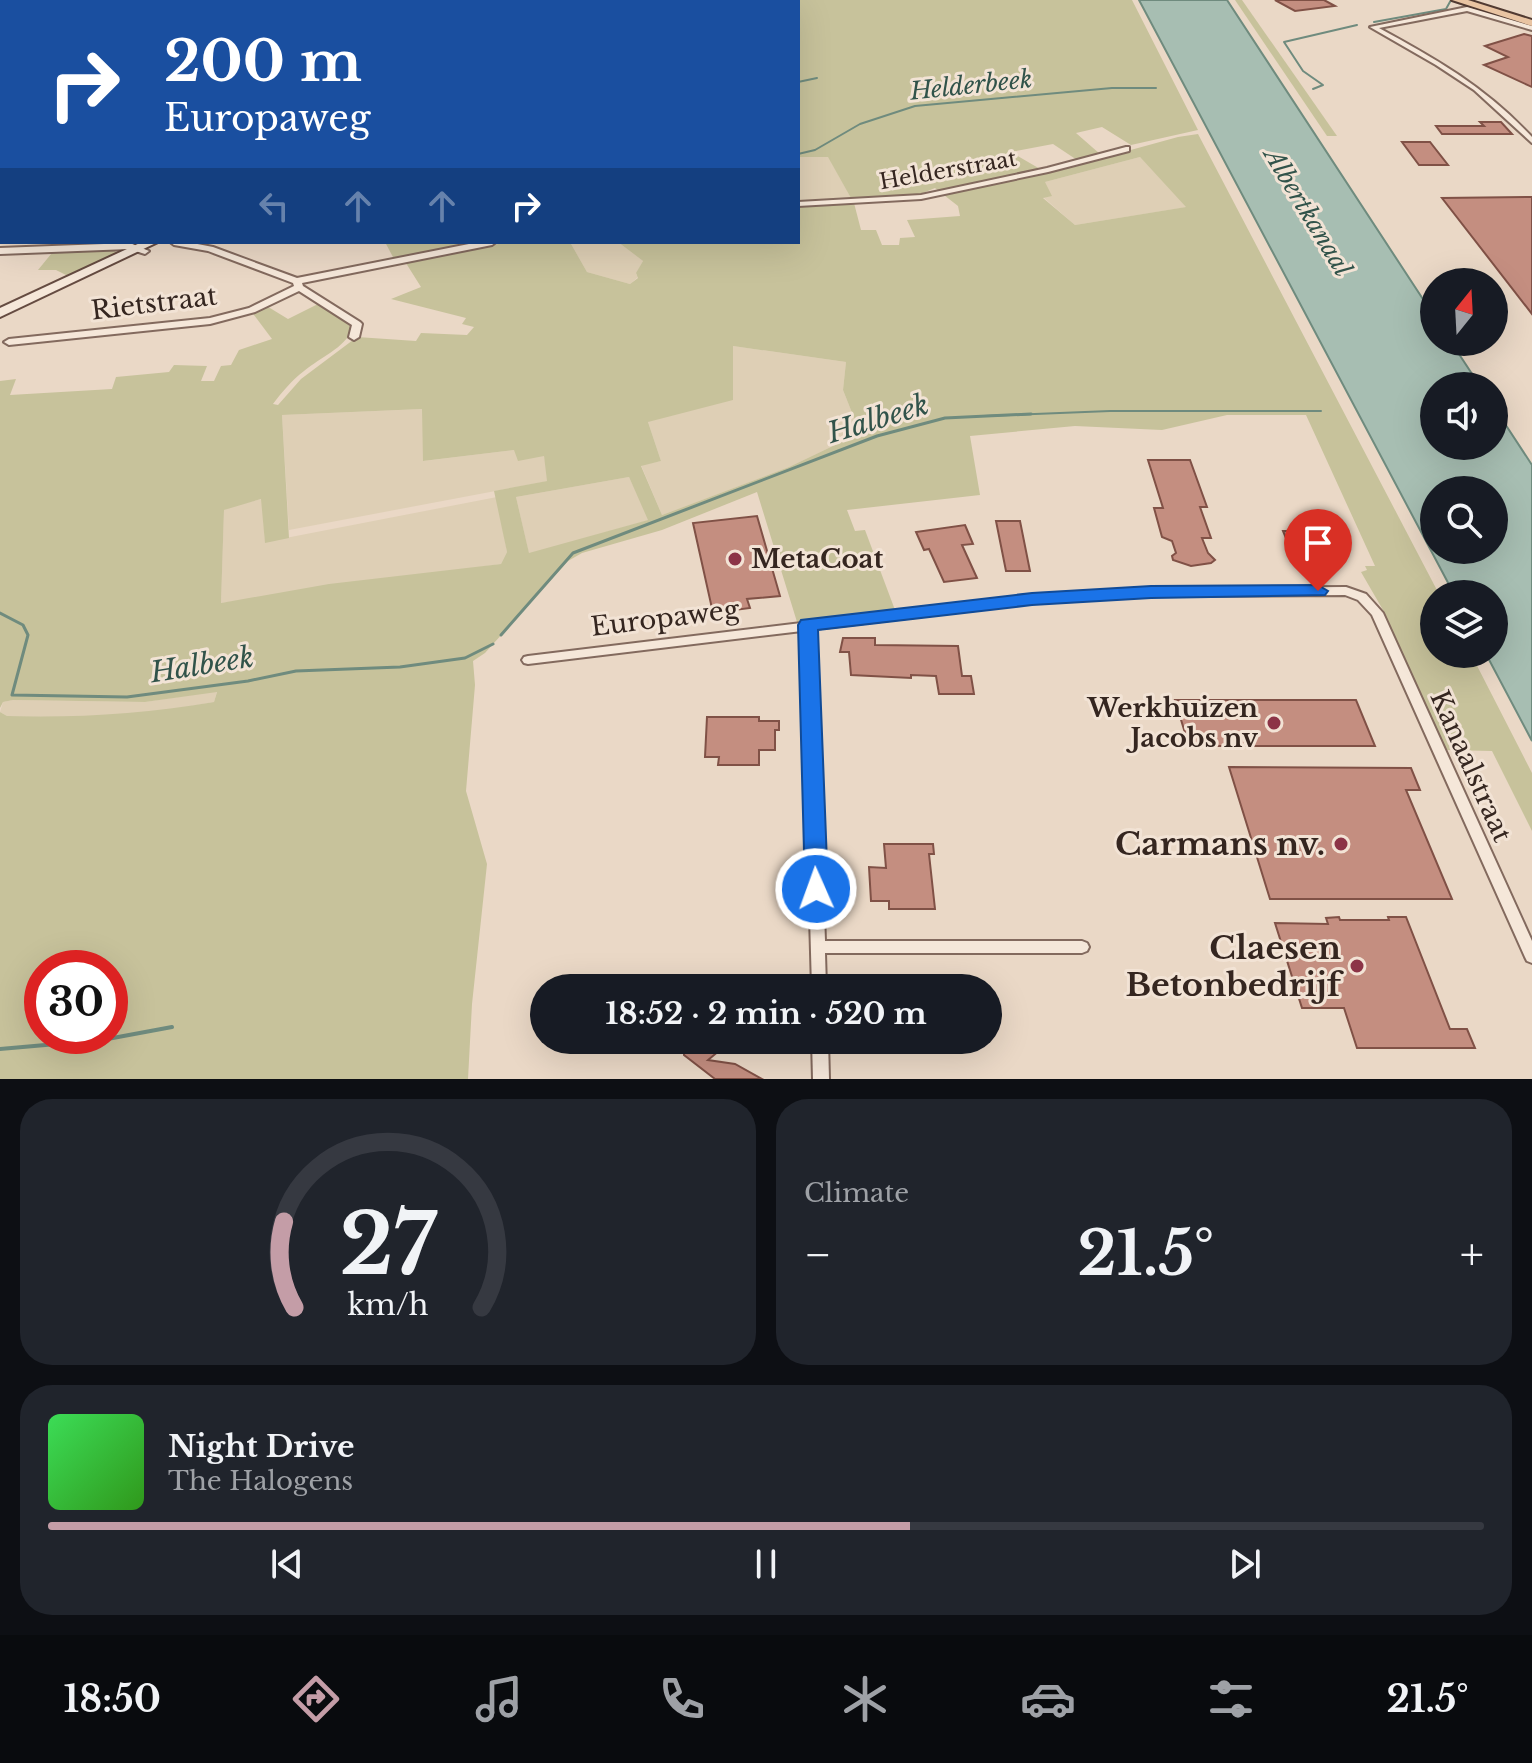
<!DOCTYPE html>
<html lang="en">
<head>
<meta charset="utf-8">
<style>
  :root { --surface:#171b24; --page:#20242c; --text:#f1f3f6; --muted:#9ea1a6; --line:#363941; --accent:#c49da7 }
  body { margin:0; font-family:"Libre Baskerville",serif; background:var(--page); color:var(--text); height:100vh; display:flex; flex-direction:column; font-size:30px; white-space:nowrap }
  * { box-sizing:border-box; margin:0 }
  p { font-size:26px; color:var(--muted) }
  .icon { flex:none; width:44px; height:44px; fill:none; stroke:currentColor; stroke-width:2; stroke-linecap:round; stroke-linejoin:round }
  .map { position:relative; height:1079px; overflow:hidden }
  .panel { display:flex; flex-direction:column; gap:20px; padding:20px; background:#0d0f14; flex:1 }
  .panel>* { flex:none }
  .top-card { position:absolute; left:0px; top:0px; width:800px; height:244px; box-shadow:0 8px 32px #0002; background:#1a4fa0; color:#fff; overflow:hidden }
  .needle { width:52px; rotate:18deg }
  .controls { position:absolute; left:1420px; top:268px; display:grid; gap:16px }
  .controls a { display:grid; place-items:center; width:88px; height:88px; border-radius:50%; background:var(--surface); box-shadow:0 8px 32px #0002; font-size:40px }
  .speed { position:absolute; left:24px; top:950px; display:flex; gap:16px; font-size:40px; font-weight:700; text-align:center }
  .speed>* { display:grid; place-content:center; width:104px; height:104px; border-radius:50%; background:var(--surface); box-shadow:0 8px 32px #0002; line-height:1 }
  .speed .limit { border:12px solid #d22; background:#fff; color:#111 }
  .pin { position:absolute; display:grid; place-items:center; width:68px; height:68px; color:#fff; margin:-82px -34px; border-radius:50% 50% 50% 0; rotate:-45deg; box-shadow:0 0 8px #0007 }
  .pin .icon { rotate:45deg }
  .me { position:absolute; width:88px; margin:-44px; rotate:358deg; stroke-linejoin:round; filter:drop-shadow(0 0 6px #0008) }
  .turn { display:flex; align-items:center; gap:28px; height:168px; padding:0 32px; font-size:36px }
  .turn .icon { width:104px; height:104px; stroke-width:2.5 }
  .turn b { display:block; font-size:56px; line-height:68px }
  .lanes { display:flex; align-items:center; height:76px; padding:0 32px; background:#0003; justify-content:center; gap:40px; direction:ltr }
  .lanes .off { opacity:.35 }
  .big { font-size:60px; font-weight:700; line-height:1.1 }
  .panel .card { flex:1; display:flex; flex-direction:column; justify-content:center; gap:12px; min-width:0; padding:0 28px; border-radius:32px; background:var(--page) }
  .panel .dial { align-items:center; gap:0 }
  .dial svg { height:208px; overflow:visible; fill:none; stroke:var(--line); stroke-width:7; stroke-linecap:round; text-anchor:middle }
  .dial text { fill:var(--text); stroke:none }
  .song { display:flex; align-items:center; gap:24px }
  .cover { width:96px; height:96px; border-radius:12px; background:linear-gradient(135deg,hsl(130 70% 55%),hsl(110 70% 35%)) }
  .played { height:8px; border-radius:4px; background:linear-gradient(90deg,var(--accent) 60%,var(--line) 60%) }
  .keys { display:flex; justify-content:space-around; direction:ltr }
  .heat { display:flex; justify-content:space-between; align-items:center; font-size:44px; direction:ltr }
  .panel .tiles { flex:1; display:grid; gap:20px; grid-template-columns:1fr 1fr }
  .card:last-child { grid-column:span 2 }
  .trip { position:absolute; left:530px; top:974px; width:472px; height:80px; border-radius:40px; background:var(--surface); box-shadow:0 8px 32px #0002; font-weight:700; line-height:80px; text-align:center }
  .tab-bar { display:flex; height:128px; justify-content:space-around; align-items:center; background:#090b0e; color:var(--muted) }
  .tab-bar .icon { width:56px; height:56px }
  .tab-bar .on { color:var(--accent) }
  .tab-bar b { font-size:36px; color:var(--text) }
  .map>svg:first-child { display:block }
  .farmland { fill:#decfb5 }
  .green { fill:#c7c29b; fill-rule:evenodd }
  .water { fill:#a7beb2; stroke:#6f8b7e; stroke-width:2; fill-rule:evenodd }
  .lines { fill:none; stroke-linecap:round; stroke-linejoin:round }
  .stream-far2 { stroke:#6f8b7e; stroke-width:2 }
  .stream-far1 { stroke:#6f8b7e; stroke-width:3 }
  .stream { stroke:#6f8b7e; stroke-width:4 }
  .building { fill:#c48e80; stroke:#805146; stroke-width:2 }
  .street-casing { stroke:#836a5e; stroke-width:4 }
  .secondary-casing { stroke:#654b41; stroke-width:4 }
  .primary-casing { stroke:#513a31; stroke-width:4 }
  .street { fill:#f5e7d9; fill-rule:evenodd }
  .secondary { fill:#f5e7d9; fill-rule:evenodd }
  .primary { fill:#e9c4a2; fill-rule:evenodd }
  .route { fill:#1a73e8; stroke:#114b97; stroke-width:2 }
  .poi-dot { fill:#8c3447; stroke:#f2e3d5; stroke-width:3 }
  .labels { text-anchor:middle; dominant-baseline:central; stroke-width:6; stroke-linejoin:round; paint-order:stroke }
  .far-street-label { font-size:22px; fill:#352620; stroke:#f2e3d5 }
  .far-water-label { font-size:24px; font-style:italic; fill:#31534a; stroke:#f2e3d5 }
  .street-label { font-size:26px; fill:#352620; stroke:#f2e3d5 }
  .poi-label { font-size:26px; font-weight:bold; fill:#352620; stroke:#f2e3d5; text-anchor:start }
  .water-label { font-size:28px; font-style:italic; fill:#31534a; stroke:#f2e3d5 }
  .near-poi-label { font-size:32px; font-weight:bold; fill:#352620; stroke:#f2e3d5; text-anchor:end }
</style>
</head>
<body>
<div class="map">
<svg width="1532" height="1079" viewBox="0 0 1532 1079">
  <rect width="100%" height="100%" fill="#ead8c6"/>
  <g class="farmland">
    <polygon points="828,156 852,200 798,202 798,157"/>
    <polygon points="1140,157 1187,207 1075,225 1043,197 1045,182"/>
    <polygon points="570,242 618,242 643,261 636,274 638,277 630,284 587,272"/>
    <polygon points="733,346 846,362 843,390 860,433 789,467 662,515 641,465 661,461 648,422"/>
    <polygon points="423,409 424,461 514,450 544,455 548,481 289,530 282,415"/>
    <polygon points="629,477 649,520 529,554 516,497"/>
    <polygon points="497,497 507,552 501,564 221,603 224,510 232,506 262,499 265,542"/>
    <polygon points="217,691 214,702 158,712 87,718 7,716 0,712 3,702 13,700 145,702"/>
  </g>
  <g class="green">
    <polygon points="0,0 290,0 290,2 2,2 0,225"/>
    <polygon points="296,0 623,0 618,2"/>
    <path d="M714,0H1132L1198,130L1131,145L1102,127L1076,133L1100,154L1077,160L1053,144L1011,152L1047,173L1178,137L1198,134L1439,594H1434V654H1471L1532,773V831L1492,751L1446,750L1383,610L1361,572L1367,570L1365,566H1375L1306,415H1227L1162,430L1075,426L970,436L980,495L847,510L855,531L865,530L895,610L797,622L757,492L662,530L582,553L568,561L485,653L473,661L475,685L466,791L487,864L472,1004L468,1079H0V712L7,716C77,718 144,714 214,702L217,692L145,702L13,700L3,702L0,708V381L16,379L10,395L112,389L116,377L169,372L174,365L207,366L201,381H214L221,366L231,365L239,350L272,339L251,311L265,305L288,319L322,302L353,329C343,349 321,357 304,371C292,380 282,392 273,404L278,405L301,379L357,337L416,341L421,333L467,335L474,327L462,324L466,318L391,299L421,287L404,260L510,242H570L587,272L630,284L638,278L636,273L643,261L618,242H798V205L854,203L861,230H876L882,245H899L900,238L915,237L907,220L960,216L958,206L935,188L918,195L852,200L828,157H798V2ZM1140,157L1186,207L1075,225L1043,198L1052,196L1045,182ZM733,346L846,362L843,390L860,433L789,467L662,515L641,466L661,461L648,422L733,400ZM422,409L423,461L514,450L518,461L544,456L547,481L494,491L507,552L501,564L329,584L221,603L224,510L261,499L265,543L289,538L282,415ZM629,477L648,520L529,553L516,497ZM42,968H110V1036H42Z"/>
    <polygon points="1235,0 1242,0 1337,136 1327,136"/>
    <polygon points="385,242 476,242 477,244 394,259"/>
    <polygon points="56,248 114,250 117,253 70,277 56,270 38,270"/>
  </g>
  <path class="water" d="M1139,0H1227L1434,316V342H1451L1480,386H1434V446H1494V407L1532,465V741L1486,654H1494V594H1454ZM1434,490H1494V550H1434Z"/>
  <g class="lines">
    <g class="stream-far2">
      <polyline points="1374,22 1446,9 1451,0"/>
      <polyline points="798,82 817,78"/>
      <polyline points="1313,89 1323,85 1303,71 1284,42 1357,25"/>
      <polyline points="798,154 815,150 860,124 915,106 1112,88 1156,88"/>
      <polyline points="984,416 1110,411 1321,411"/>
    </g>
    <g class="stream-far1">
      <polyline points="0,613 23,625 28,635 12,695 127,697 248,681 296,671 400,667 465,658 493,644"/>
      <polyline points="501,635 573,553 877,436 945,418 1031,414"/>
    </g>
    <polyline class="stream" points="0,1049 102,1040 172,1027"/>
  </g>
  <g class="building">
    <polygon points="1275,0 1324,0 1335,6 1295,11"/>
    <polygon points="1524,34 1532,36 1532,87 1484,65 1508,57 1485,46"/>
    <polygon points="1480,122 1501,122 1512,134 1442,134 1436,126 1484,126"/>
    <polygon points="1402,142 1430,142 1448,165 1419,165"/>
    <polygon points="1532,197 1532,314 1442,198"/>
    <polygon points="1148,460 1190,460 1207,507 1200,507 1211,538 1202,538 1208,553 1215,560 1211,563 1191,566 1173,560 1172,556 1176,553 1172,541 1162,537 1154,508 1163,508"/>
    <polygon points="757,516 780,596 747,599 750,608 713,613 693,523"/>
    <polygon points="996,521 1020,521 1030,571 1006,571"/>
    <polygon points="965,525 973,544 962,545 977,578 944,582 929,549 924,550 916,532"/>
    <polygon points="1283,531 1317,531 1323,543 1288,543"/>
    <polygon points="843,638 875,638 875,645 958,646 962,676 971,676 974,694 939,694 936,676 911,675 911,678 851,675 849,652 840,652"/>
    <polygon points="1175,700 1356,700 1375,746 1189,746"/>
    <polygon points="707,717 759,717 759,721 779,721 779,730 775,730 775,750 759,750 759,765 718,765 719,757 705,757"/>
    <polygon points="1229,767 1411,768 1420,790 1406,790 1452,899 1270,899"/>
    <polygon points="884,844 933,844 934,854 929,854 935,909 889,909 889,901 871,901 869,867 886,868"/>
    <polygon points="1339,917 1340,920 1389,920 1388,917 1406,917 1450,1029 1467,1029 1475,1048 1357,1048 1344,1008 1302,1008 1275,923 1328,924 1326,918"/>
    <polygon points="872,978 924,978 925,988 863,988"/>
    <polygon points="685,1040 732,1040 708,1060 735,1064 762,1079 715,1079 684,1055"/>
  </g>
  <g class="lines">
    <g class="street-casing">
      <g id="street">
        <rect x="290" y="0" width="6" height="2"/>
        <polygon points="708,0 715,0 717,2 710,2"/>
        <path d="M1467,7L1532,26V30L1467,11L1379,28C1438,60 1485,87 1532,137V143L1474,90L1436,65L1370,27Z"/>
        <polygon points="1126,147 1129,147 1129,151 1048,172 921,199 798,206 798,202 921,195 1047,168"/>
        <polygon points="170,242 187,242 213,247 297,278 479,242 496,242 492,245 302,283 303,286 360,322 362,324 359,337 354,340 349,337 352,325 299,291 255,312 210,324 9,345 4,342 9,339 210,318 249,308 294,286 293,283 208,251 174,245"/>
        <polygon points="130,243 149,251 145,254 129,249 0,254 0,248"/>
        <polygon points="1346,587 1366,594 1383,613 1532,941 1532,963 1527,961 1525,957 1372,615 1358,600 1345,595 1151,596 1032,603 814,629 825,941 1082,941 1087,943 1089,947 1087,951 1082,953 825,953 826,988 812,988 802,631 528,664 524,663 522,660 524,657 528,656 1032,595 1151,588"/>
        <polygon points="812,1040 828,1040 829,1079 813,1079"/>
      </g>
    </g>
    <g class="secondary-casing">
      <g id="secondary">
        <polygon points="676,0 688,0 674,2"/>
        <polygon points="142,242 158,242 0,317 0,308"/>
      </g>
    </g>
    <g class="primary-casing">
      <polygon id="primary" points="1452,0 1468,0 1532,20 1532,26"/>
    </g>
    <use href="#street" class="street"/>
    <use href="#secondary" class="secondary"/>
    <use href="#primary" class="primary"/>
  </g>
  <polygon class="route" points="1318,585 1328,591 1325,595 1151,598 1032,605 818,630 828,889 824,895 816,898 808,895 805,889 798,625 801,620 1032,593 1151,586"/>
  <g class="poi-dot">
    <circle cx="735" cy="559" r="8"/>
    <circle cx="1274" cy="723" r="8"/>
    <circle cx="1341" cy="844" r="8"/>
    <circle cx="1357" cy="966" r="8"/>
  </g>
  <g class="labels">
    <g class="far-street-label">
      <text transform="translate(948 170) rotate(-10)">Helderstraat</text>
    </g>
    <g class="far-water-label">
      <text transform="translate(971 85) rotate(-6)">Helderbeek</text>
      <text transform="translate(1308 212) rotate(59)">Albertkanaal</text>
    </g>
    <g class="street-label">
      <text transform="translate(154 303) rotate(-7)">Rietstraat</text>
      <text transform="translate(665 618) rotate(-7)">Europaweg</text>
      <text transform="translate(1471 766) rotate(66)">Kanaalstraat</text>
    </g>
    <g class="poi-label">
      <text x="751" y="559">MetaCoat</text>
      <text x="1258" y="708" text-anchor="end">Werkhuizen<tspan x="1258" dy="30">Jacobs nv</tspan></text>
    </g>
    <g class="water-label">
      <text transform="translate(878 419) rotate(-17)">Halbeek</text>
      <text transform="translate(202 665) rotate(-9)">Halbeek</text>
    </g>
    <g class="near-poi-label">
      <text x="1325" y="844">Carmans nv.</text>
      <text x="1341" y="948">Claesen<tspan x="1341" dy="37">Betonbedrijf</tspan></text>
    </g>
  </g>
</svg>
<div class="controls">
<a><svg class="needle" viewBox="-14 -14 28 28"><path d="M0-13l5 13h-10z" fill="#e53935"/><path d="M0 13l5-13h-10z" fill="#9ea1a6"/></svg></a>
<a><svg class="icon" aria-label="sound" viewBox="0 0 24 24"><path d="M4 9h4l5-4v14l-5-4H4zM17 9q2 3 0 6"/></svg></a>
<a><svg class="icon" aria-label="search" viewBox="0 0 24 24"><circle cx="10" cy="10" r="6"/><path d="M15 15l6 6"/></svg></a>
<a><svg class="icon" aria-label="layers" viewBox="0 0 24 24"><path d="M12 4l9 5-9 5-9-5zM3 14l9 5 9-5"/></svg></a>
</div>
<div class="speed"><div class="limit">30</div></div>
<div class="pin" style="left:1318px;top:591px;background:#d93025"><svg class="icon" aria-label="arrive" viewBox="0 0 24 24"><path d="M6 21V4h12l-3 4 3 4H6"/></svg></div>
<svg class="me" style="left:816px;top:889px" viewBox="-20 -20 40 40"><circle r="17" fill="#1a73e8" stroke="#fff" stroke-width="3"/><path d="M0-11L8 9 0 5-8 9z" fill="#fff"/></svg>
<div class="trip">18:52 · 2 min · 520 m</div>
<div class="top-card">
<div class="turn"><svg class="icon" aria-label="right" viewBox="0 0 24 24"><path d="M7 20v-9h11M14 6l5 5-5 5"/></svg><div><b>200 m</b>Europaweg</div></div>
<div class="lanes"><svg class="icon off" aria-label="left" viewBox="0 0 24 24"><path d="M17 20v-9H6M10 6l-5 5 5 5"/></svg><svg class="icon off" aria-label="ahead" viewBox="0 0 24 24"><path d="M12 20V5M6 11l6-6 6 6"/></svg><svg class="icon off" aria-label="ahead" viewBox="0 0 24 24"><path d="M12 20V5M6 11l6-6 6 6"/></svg><svg class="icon" aria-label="right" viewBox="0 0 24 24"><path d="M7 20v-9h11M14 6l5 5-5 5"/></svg></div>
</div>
</div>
<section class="panel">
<div class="tiles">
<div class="card dial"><svg viewBox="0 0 100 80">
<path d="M14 69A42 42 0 1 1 86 69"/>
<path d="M14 69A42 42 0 0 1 10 36" stroke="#c49da7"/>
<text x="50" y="56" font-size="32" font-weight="700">27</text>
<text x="50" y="72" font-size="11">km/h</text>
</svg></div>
<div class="card"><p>Climate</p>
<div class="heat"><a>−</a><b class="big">21.5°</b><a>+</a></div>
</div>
<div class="card">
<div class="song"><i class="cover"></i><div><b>Night Drive</b><p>The Halogens</p></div></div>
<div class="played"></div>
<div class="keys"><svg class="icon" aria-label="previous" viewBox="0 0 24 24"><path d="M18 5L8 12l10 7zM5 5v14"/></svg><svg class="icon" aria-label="pause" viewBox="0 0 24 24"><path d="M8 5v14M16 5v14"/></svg><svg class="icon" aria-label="next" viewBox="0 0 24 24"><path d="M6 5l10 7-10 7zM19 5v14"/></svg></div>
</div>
</div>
</section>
<nav class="tab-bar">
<b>18:50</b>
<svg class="icon on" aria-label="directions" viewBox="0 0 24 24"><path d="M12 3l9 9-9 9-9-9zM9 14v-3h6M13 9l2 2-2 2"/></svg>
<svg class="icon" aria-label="music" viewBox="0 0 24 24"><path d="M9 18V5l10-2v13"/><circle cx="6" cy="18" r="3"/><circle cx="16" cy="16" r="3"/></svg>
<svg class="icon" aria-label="phone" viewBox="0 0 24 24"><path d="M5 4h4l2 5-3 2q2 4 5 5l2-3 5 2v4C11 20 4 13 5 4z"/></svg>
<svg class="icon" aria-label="climate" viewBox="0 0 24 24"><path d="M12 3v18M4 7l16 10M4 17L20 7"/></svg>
<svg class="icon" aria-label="car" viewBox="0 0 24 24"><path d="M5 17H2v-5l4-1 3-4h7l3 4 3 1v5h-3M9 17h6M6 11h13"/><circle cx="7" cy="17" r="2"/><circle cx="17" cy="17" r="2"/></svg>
<svg class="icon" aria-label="filters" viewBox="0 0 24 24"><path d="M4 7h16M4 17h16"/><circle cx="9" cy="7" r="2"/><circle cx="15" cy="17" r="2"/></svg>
<b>21.5°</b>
</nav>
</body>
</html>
